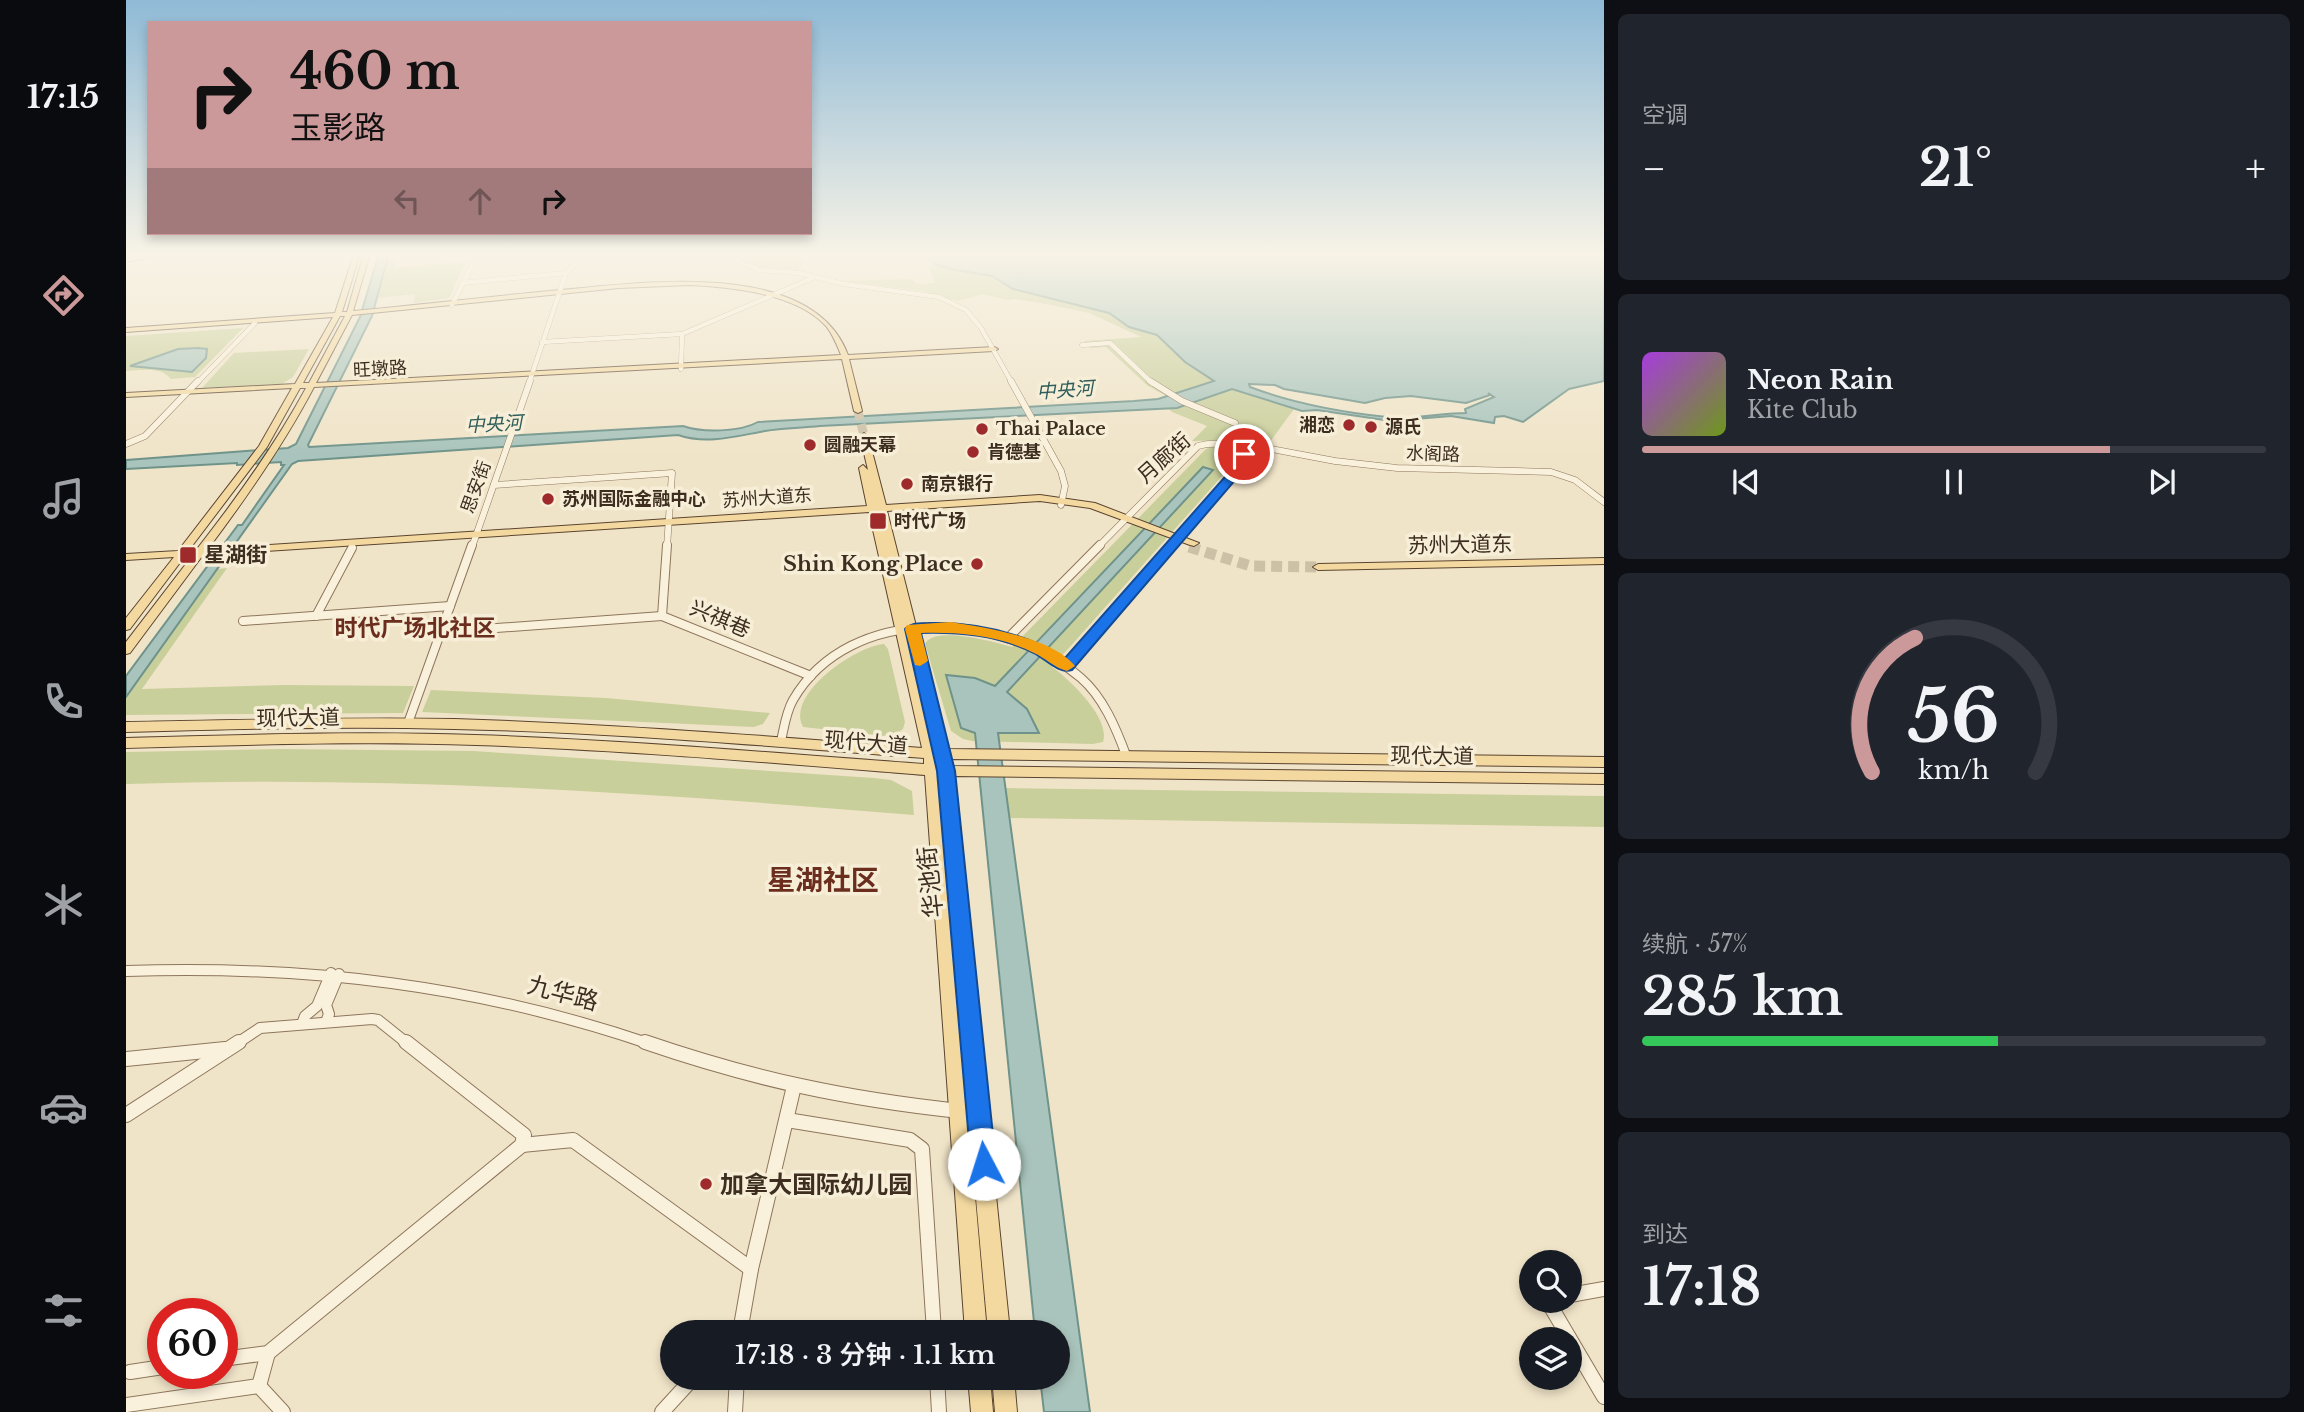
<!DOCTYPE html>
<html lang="zh">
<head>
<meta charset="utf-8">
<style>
  :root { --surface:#171b24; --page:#20242c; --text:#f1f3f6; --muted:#9ea1a6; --line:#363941; --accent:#cc999b }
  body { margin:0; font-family:"Libre Baskerville","Noto Sans SC",serif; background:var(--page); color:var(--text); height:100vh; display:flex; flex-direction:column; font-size:26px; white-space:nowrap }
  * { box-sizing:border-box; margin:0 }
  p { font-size:23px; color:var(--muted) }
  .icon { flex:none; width:38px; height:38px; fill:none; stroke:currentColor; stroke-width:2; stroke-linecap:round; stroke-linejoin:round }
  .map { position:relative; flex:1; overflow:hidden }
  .panel { display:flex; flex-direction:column; gap:14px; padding:14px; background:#0d0f14; width:700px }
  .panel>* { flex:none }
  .hud { position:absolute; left:21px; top:21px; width:665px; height:214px; border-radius:0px; box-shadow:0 4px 10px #0003; background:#cc999b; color:#111; overflow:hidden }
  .buttons { position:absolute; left:1393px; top:1250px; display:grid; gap:14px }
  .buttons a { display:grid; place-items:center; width:63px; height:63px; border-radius:50%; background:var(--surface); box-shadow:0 4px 10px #0003; font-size:35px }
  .speed { position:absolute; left:21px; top:1298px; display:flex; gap:14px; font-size:35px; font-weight:700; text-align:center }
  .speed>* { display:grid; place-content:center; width:91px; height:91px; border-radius:50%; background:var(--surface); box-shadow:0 4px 10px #0003; line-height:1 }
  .speed .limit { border:10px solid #d22; background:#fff; color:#111 }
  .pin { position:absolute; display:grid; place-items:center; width:60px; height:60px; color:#fff; margin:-30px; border:4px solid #fff; border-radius:50%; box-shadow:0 2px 7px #0007 }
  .me { position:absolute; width:77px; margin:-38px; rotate:355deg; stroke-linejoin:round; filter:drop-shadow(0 0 5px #0008) }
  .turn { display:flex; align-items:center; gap:24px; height:147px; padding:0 28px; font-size:32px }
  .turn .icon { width:91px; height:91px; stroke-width:2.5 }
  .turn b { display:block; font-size:49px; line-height:60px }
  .lanes { display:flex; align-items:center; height:66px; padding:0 28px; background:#0003; justify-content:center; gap:35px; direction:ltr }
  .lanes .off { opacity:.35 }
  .big { font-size:52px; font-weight:600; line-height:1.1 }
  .panel .tile { flex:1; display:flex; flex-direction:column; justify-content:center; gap:10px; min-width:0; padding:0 24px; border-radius:10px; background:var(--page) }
  .panel .dial { align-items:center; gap:0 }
  .dial svg { height:182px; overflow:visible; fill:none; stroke:var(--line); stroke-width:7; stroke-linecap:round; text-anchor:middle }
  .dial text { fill:var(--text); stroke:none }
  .song { display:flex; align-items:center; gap:21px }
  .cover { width:84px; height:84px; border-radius:10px; background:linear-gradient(135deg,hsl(280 70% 55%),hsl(80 70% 35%)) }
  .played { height:7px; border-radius:4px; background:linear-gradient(90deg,var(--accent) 75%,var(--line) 75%) }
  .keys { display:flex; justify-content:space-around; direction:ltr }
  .heat { display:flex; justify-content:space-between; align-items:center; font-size:38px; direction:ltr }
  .charge { height:10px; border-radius:5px; background:linear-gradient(90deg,#34c759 57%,var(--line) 0) }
  .trip { position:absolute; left:534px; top:1320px; width:410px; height:70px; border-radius:35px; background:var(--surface); box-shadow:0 4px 10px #0003; font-weight:600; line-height:70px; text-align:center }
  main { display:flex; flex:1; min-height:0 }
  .tabs { display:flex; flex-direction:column; width:126px; justify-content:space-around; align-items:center; background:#090b0e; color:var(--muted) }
  .tabs .icon { width:49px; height:49px }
  .tabs .current { color:var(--accent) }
  .tabs b { font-size:32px; color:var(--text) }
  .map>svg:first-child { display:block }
  .green { fill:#c9cf9b }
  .water { fill:#a9c4bc; stroke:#6f938a; stroke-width:2; fill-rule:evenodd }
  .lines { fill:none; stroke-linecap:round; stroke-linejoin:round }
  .major-tunnel-far1 { stroke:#ccc0a6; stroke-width:9; stroke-dasharray:9 4.5; stroke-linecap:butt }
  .major-tunnel { stroke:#ccc0a6; stroke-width:11; stroke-dasharray:11 6; stroke-linecap:butt }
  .minor-far4-casing { stroke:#8d765c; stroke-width:5 }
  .minor-far3-casing { stroke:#8d765c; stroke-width:7 }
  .minor-far2-casing { stroke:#8d765c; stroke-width:10 }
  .minor-far1-casing { stroke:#8d765c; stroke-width:12 }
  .minor-casing { stroke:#8d765c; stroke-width:16 }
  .major-casing { stroke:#5b4430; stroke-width:2 }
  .minor-far4 { stroke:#faf1dc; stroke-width:4.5 }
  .minor-far3 { stroke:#faf1dc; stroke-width:6 }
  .minor-far2 { stroke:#faf1dc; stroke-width:8 }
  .minor-far1 { stroke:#faf1dc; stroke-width:10 }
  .minor { stroke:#faf1dc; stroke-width:14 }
  .major { fill:#f3d9a0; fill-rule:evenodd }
  .route { fill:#1a73e8; stroke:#114b97; stroke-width:2 }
  .slow { fill:#f59e0b }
  .poi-dot { fill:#9e2a2b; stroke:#f7eed8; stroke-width:2.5 }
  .labels { text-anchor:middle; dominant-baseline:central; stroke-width:7; stroke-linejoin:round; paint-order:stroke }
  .far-street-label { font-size:18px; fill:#3d2e20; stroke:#f7eed8 }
  .far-poi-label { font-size:18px; font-weight:bold; fill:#3d2e20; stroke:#f7eed8; text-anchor:start }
  .far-water-label { font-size:19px; font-style:italic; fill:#2f5d5a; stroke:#f7eed8 }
  .street-label { font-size:21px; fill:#3d2e20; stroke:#f7eed8 }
  .poi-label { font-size:21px; font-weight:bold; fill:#3d2e20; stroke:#f7eed8; text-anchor:start }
  .neighbourhood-label { font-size:23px; font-weight:bold; fill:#6b2e1e; stroke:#f7eed8 }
  .near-street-label { font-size:24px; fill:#3d2e20; stroke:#f7eed8 }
  .near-poi-label { font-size:24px; font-weight:bold; fill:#3d2e20; stroke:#f7eed8; text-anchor:start }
  .near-neighbourhood-label { font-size:28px; font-weight:bold; fill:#6b2e1e; stroke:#f7eed8 }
</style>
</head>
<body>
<main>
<nav class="tabs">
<b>17:15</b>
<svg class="icon current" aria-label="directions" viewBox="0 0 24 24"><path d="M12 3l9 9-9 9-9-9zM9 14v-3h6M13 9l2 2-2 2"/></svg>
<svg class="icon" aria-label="music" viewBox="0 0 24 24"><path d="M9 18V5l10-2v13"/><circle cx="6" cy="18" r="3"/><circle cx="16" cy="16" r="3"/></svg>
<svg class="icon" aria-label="phone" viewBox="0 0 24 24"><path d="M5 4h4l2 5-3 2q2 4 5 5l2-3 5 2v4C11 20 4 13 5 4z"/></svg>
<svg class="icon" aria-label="climate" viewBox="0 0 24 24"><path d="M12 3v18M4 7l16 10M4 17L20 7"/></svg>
<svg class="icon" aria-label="car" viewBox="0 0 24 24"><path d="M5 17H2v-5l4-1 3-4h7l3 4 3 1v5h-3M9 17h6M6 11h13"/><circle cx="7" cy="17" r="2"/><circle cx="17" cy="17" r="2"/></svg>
<svg class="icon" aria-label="filters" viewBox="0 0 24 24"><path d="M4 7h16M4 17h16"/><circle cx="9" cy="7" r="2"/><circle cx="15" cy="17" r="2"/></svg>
</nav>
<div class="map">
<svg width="1478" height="1412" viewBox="0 0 1478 1412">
  <rect width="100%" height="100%" fill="#f0e4c8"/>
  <g class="green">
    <polygon points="262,257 270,257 268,268 340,261 323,298 288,303 289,294 252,298"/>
    <polygon points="609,257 674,257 677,264 670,271 634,268"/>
    <path d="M809,264C832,272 868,268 885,288L983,313L1003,327L1031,335L1059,362L1079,375L1107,389L1168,409L1143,443L1134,441L1124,450L1096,440L1066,441L1081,426L1046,412L1043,409L1058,406L1022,386L980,347L964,348L958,341L1016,337L1011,335L963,313L920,304L888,299L882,300L857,294L832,301L796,291L716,281L786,279L790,284L809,283L802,265Z"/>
    <path d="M117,328L69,377L45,379C35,366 15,370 0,371V336Z"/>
    <polygon points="183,349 167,377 156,384 76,388 108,353"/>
    <path d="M1085,447C1096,447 1107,447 1113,457L926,667C943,679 985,718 977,742L967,744L846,741L837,739L825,731L799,644C807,625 869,642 886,647L1080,449Z"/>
    <polygon points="101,568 16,689 159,685 288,686 277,713 0,715 0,697 92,569"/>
    <path d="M758,644L762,649L779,722L777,729L768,735L760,736L677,727C659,694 730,646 758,644Z"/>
    <polygon points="305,690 480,698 644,713 637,724 628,727 296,712"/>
    <path d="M156,749L348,751L748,778L765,780L786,791L788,815C525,793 264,775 0,784V752Z"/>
    <polygon points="879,788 1478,796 1478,827 882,818"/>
  </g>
  <g class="water">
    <path d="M252,257H262L246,316L182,445L183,447L557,426C577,433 614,432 632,422L1008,401L1032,399L1088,381L1059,362L1031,335L1003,327L983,313L887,289L866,276L824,269L809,264L802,257H1478V381L1443,389L1397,422L1378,416L1369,417L1368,423L1325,416L1265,421L1191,410L1176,411L1106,389L1051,408L694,426C675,428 657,428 639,431C611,436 581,445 552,435L172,461L166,464L0,697V676L112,525H116L158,465H155V462L111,465V463L0,469V460L162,448L170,444L234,317ZM1123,384L1149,385L1158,389L1239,403L1259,398L1285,396L1340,403L1364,395L1362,393L1368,397L1339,409L1340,413C1314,413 1287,420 1261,417C1214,412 1169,404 1124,387Z"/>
    <polygon points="72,348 81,349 80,358 66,372 4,366 52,349"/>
    <polygon points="1077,467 1087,470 881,692 901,709 913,733 872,733 964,1412 918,1412 914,1377 931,1377 931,1332 909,1332 849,733 835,728 820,675 849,678 869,686"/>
  </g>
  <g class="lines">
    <polyline class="major-tunnel-far1" points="732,411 738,436"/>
    <polyline class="major-tunnel" points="1063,547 1125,566 1192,567"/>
    <g class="minor-far4-casing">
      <g id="minor-far4">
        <polyline points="601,257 633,270 673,273 718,284 813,297 840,310 855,328 886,383"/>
        <polyline points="336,283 440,273"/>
        <polyline points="326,305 350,257"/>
        <polyline points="416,342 556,334 689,277"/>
        <polyline points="956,345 984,343 1026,383"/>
        <polyline points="555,369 556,334"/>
        <polyline points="71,383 129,323"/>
        <polyline points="403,383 440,273 456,257"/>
      </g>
    </g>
    <g class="minor-far3-casing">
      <g id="minor-far3">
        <polyline points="885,381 935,471 939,486 935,505"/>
        <polyline points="1024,381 1056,401 1109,423"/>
        <polyline points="0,444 19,436 72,381"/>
        <polyline points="368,485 546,473 541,547"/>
        <polyline points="346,547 404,381"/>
        <path d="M972,547L1072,446C1089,441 1104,444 1118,454L1119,462"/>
        <polyline points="1043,547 1135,447 1209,461 1271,468 1425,472 1449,480 1478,502"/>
      </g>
    </g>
    <g class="minor-far2-casing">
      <g id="minor-far2">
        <polyline points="541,545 536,616 685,676"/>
        <polyline points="190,616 226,548"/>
        <polyline points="117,621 324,606"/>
        <polyline points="316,632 536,616"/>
        <polyline points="883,637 974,545"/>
        <polyline points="941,666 1045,545"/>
        <polyline points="282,723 346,545"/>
        <path d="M655,741C658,728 660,712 667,700C724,602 877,611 955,678C977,697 990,728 1000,755"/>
      </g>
    </g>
    <g class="minor-far1-casing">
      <g id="minor-far1">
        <path d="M0,971C182,965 351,985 524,1044"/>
        <polyline points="200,1022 203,1014 200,1005 213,974"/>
        <polyline points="176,1024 179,1016 191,1006 205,973"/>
        <polyline points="110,1044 134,1028 246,1019 252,1020 282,1044"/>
      </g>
    </g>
    <g class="minor-casing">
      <g id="minor">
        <path d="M519,1042C627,1079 720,1099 834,1111"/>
        <polyline points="0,1059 99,1049"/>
        <polyline points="0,1115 113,1042"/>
        <polyline points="661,1120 784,1140 796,1149 808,1332"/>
        <polyline points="396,1145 447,1140 625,1269"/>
        <polyline points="1444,1295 1478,1289"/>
        <polyline points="1421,1300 1478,1397"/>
        <polyline points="614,1332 625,1269 668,1086"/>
        <polyline points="96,1359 142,1353 396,1145 398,1135 280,1042"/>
        <polyline points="4,1372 37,1367"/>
        <polyline points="811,1377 813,1412"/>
        <polyline points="133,1386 142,1353"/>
        <polyline points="0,1405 133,1386 157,1412"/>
        <polyline points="536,1412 568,1377"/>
        <polyline points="609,1412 611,1377"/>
      </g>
    </g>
    <g class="major-casing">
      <g id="major">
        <polygon points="10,257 26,257 0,262 0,258"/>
        <path d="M227,257H233L216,312H221L237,257H243L227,311C293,305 359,297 424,291C506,284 685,255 722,355L868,347L872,349L868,351L723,359L736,411L732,413L728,411L716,359L188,387C158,444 121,497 82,549L741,506L733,468L737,465L742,470L734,436L738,433L742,436L760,505L914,495L969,503L1073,543L1068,546L1064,545L964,508L914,501L761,511L821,749L1478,757V767L824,759L825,766L1478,774V784L827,776L884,1332H862L812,776L861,1332H839L799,775C649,763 500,750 350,745C233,741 116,745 0,748V738C116,735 233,731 349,735C499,740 649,753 798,764V758C641,746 485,732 328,729C219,726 109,729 0,732V722C110,720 220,717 329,719C485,724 641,736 796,748L743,512L77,555L4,653L0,654V642L66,556H59L4,629L0,630V618L48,557L0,560V554L52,551L133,446L166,388L0,397V393L169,384L207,317L0,332V328L209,313ZM563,285C604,287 670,293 700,326C707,335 711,345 715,355L190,383L226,315L493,288ZM214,316H219L183,383H177ZM174,388H180C149,445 111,498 71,549L63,550L141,447Z"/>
        <polygon points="1478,558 1478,564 1192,570 1187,567 1192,564"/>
        <polygon points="842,1377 864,1377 867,1412 845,1412"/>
        <polygon points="866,1377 888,1377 891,1412 869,1412"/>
      </g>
    </g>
    <use href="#minor-far4" class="minor-far4"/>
    <use href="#minor-far3" class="minor-far3"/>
    <use href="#minor-far2" class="minor-far2"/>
    <use href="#minor-far1" class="minor-far1"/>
    <use href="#minor" class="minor"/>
    <use href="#major" class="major"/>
  </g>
  <linearGradient id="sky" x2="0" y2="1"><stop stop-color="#8fbad6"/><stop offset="0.56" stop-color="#f8f3e6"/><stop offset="1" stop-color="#f8f3e6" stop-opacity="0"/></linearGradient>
  <rect width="1478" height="455" fill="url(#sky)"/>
  <path class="route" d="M1114,452H1122L1123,464L946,670C932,674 920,659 908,653C872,635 833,632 795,633L829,771L870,1164L866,1172L858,1176L849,1172L845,1164L811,771L779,629C785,622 795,624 804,623C853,622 898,633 939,658L1113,461Z"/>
  <path class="slow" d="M825,622C860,628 926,637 949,666L941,671C929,668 919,658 908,653C873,635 832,632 795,633L802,661L794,666L789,665L779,629L781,625Z"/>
  <g class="poi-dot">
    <circle cx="1223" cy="425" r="7"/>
    <circle cx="1245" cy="427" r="7"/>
    <circle cx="856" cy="429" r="7"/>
    <circle cx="684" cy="445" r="7"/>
    <circle cx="847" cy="452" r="7"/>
    <circle cx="781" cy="484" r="7"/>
    <circle cx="422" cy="499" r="7"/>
    <rect x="743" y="512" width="18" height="18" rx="3.5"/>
    <rect x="53" y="546" width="18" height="18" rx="3.5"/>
    <circle cx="851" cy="564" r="7"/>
    <circle cx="580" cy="1184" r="7"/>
  </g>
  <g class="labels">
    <g class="far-street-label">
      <text transform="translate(254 369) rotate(-3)">旺墩路</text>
      <text transform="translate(1307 454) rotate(2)">水阁路</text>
      <text transform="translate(350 487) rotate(-70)">思安街</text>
      <text transform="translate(641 498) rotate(-4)">苏州大道东</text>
    </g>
    <g class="far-poi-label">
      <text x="1209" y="425" text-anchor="end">湘恋</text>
      <text x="1259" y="427">源氏</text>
      <text x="870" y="429">Thai Palace</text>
      <text x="698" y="445">圆融天幕</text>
      <text x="861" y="452">肯德基</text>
      <text x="795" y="484">南京银行</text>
      <text x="436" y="499">苏州国际金融中心</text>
      <text x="768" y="521">时代广场</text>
    </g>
    <g class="far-water-label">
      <text transform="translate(939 390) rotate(-4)">中央河</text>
      <text transform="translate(368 424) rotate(-3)">中央河</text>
    </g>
    <g class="street-label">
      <text transform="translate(1038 458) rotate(-42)">月廊街</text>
      <text transform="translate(1334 545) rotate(-1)">苏州大道东</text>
      <text transform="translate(594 619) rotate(23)">兴祺巷</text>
      <text transform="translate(172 718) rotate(-1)">现代大道</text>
      <text transform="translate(740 743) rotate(5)">现代大道</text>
      <text transform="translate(1306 756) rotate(1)">现代大道</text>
    </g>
    <g class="poi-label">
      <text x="78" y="555">星湖街</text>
      <text x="837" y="564" text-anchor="end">Shin Kong Place</text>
    </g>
    <g class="neighbourhood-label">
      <text x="289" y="628">时代广场北社区</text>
    </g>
    <g class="near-street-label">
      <text transform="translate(804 882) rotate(-96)">华池街</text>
      <text transform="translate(437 993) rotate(15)">九华路</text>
    </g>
    <g class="near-poi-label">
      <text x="594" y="1184">加拿大国际幼儿园</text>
    </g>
    <g class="near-neighbourhood-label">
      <text x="697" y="880">星湖社区</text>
    </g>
  </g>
</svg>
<div class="buttons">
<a><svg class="icon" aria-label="search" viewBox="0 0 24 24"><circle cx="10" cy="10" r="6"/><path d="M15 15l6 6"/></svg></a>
<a><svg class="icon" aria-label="layers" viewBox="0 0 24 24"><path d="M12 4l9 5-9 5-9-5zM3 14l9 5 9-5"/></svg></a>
</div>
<div class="speed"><div class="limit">60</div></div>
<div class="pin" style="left:1118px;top:454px;background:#d93025"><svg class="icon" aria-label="arrive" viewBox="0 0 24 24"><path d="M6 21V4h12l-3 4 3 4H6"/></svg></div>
<svg class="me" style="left:858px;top:1164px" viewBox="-20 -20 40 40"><circle r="19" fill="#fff"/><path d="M0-13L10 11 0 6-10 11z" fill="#1a73e8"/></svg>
<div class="trip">17:18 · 3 分钟 · 1.1 km</div>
<div class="hud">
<div class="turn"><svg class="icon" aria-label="right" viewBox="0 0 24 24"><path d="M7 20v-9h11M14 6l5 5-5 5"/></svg><div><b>460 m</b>玉影路</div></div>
<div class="lanes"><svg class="icon off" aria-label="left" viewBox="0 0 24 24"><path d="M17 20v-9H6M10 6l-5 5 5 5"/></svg><svg class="icon off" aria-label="ahead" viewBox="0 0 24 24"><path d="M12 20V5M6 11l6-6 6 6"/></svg><svg class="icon" aria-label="right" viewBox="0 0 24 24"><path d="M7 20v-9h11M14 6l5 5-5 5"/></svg></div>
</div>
</div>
<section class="panel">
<div class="tile"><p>空调</p>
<div class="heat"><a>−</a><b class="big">21°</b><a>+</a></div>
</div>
<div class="tile">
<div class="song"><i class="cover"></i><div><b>Neon Rain</b><p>Kite Club</p></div></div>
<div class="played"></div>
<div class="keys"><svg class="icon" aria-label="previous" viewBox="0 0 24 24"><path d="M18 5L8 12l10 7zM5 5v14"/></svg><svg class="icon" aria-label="pause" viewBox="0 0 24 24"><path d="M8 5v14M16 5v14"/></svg><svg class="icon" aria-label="next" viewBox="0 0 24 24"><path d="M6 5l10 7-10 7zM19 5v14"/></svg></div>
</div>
<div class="tile dial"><svg viewBox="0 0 100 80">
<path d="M14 69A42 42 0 1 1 86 69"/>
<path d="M14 69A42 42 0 0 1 33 10" stroke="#cc999b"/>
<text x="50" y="56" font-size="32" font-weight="700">56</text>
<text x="50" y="72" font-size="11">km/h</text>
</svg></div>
<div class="tile"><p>续航 · 57%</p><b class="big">285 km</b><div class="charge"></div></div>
<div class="tile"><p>到达</p><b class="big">17:18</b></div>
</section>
</main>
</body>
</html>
